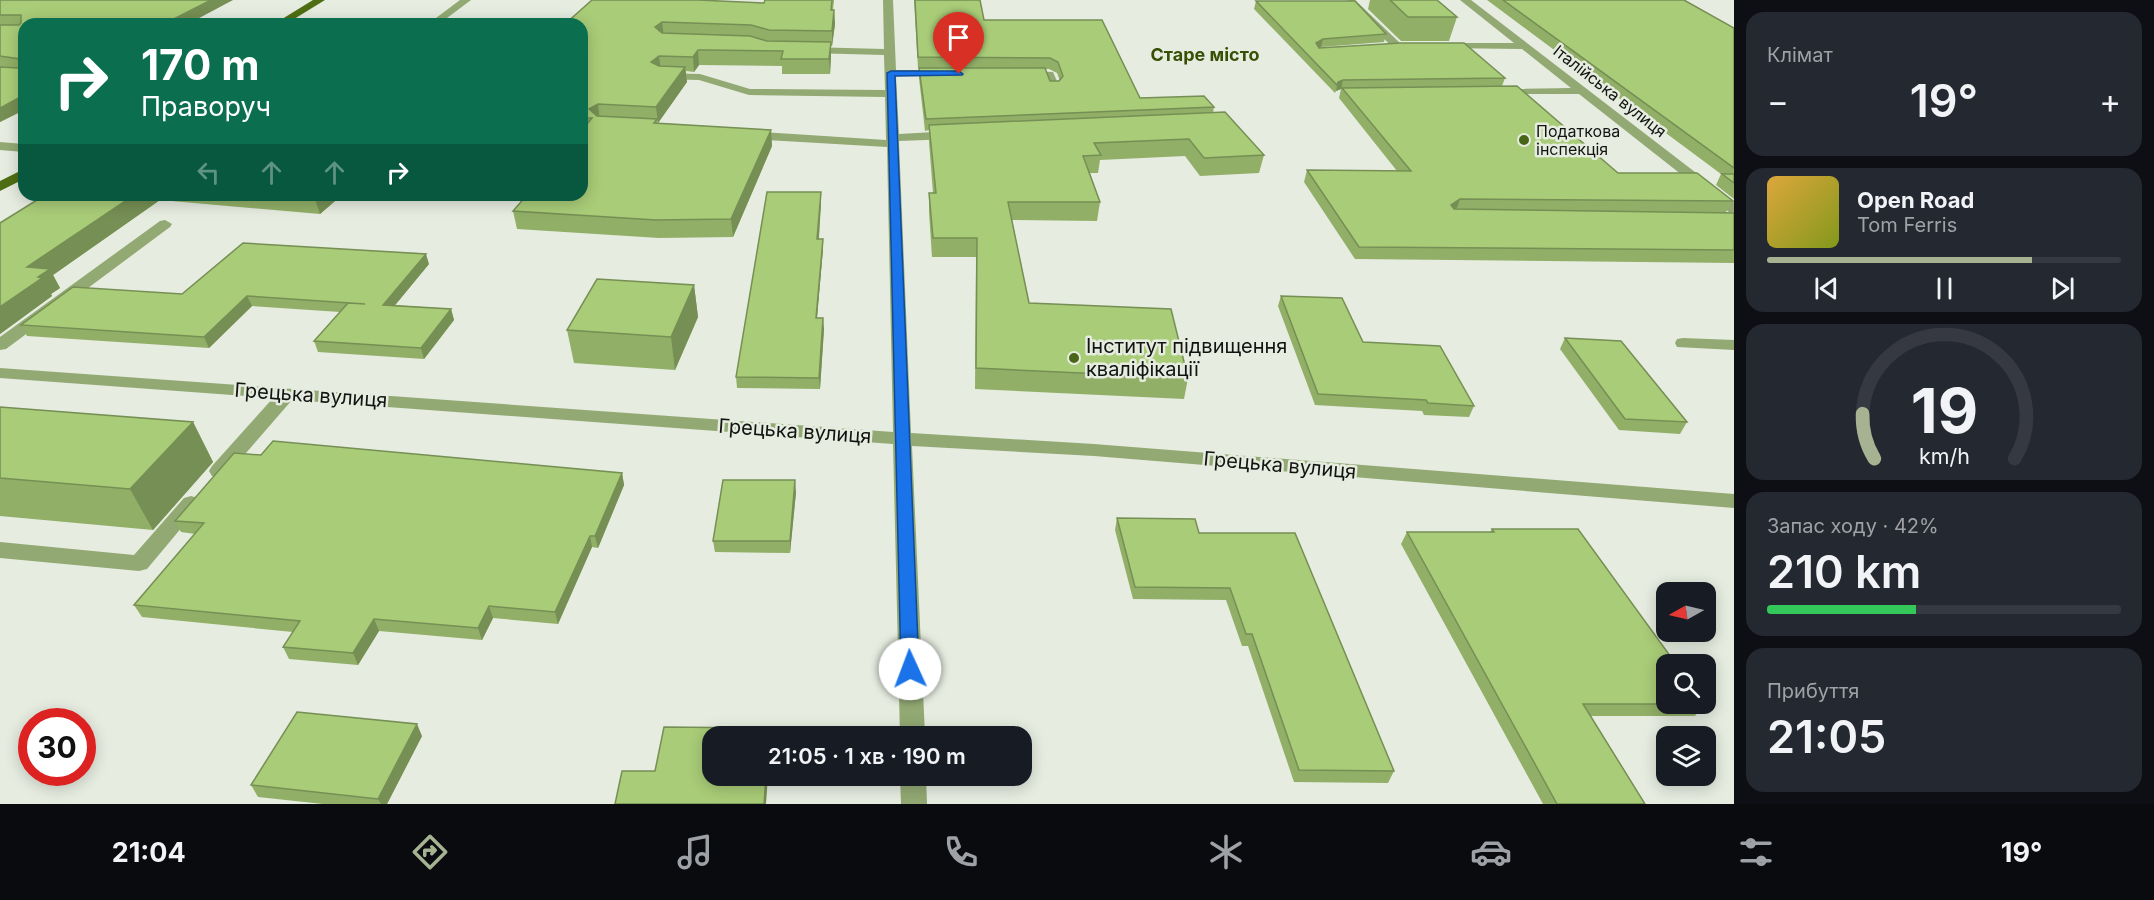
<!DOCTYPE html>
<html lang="uk">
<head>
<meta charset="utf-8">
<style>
  :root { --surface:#171b24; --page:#242831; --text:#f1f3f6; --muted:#9ea1a6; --line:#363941; --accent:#a5b392 }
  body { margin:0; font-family:Inter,sans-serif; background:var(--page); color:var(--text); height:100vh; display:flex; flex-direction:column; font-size:22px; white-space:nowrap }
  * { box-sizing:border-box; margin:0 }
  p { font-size:20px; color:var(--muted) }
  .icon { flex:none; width:33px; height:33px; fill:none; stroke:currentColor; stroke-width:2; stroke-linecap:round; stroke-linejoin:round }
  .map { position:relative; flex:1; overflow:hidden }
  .drawer { display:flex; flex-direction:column; gap:12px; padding:12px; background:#0d0f14; width:420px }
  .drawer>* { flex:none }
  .guide { position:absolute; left:18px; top:18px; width:570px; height:183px; border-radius:18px; box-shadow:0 3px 15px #0003; background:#0b6e4f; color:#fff; overflow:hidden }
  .needle { width:39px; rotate:262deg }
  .tools { position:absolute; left:1656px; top:582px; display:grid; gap:12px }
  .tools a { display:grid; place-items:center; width:60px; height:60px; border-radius:12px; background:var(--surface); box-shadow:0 3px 15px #0003; font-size:30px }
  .speed { position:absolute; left:18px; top:708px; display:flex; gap:12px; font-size:30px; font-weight:700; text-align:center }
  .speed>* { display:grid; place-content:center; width:78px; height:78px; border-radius:50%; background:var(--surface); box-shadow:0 3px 15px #0003; line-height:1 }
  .speed .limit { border:9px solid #d22; background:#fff; color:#111 }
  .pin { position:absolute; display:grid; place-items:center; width:51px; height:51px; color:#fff; margin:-62px -26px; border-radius:50% 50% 50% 0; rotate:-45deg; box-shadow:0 0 6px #0007 }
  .pin .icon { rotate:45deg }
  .me { position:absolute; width:66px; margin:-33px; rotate:358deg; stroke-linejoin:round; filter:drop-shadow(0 0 4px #0008) }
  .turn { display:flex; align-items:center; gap:21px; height:126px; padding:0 24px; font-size:27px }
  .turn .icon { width:78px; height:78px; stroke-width:2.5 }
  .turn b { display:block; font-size:42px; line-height:51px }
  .lanes { display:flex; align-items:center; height:57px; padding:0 24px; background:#0003; justify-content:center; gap:30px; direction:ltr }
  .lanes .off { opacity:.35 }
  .big { font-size:45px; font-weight:600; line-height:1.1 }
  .drawer .card { flex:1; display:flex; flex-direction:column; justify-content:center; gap:9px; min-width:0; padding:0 21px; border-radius:18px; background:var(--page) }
  .drawer .dial { align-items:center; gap:0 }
  .dial svg { height:156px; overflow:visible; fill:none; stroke:var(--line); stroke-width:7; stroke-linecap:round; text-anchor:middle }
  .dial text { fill:var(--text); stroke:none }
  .song { display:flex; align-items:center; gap:18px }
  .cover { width:72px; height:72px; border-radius:9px; background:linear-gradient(135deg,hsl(40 70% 55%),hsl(70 70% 35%)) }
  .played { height:6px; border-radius:3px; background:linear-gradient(90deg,var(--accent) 75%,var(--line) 75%) }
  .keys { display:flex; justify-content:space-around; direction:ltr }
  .heat { display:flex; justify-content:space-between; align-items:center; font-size:33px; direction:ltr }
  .charge { height:9px; border-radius:4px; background:linear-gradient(90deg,#34c759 42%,var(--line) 0) }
  .trip { position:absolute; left:702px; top:726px; width:330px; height:60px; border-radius:18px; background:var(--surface); box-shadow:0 3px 15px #0003; font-weight:600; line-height:60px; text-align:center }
  .menu { display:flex; height:96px; justify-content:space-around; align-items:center; background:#090b0e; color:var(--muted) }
  .menu .icon { width:42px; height:42px }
  .menu .on { color:var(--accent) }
  .menu b { font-size:27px; color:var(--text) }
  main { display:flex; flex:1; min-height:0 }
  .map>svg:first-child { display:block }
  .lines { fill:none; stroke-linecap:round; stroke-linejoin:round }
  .minor { fill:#92a973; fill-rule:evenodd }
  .major { fill:#4f6e13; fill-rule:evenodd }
  .wall { fill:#91af67; fill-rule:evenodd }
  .shaded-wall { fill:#768f54 }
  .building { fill:#a9cc78; stroke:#768f54; stroke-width:1.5 }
  .route { fill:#1a73e8; stroke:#114b97; stroke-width:1.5 }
  .poi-dot { fill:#496517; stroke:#e6ece0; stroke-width:2 }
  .labels { text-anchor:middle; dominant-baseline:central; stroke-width:5; stroke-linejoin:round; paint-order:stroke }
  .far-street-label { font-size:16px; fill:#121410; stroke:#e6ece0 }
  .far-poi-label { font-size:16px; fill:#121410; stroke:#e6ece0; text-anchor:start }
  .far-neighbourhood-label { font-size:18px; font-weight:bold; fill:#385005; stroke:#e6ece0 }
  .poi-label { font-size:20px; fill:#121410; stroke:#e6ece0; text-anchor:start }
  .street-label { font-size:20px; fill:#121410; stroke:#e6ece0 }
</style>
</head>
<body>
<main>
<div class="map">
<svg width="1734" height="804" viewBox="0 0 1734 804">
  <rect width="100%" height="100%" fill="#e6ece0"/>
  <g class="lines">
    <g class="minor">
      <polygon points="460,0 471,0 439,24 428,24"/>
      <polygon points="883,0 893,0 896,70 942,70 948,73 942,76 896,76 899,134 953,131 959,135 953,139 899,141 911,433 1094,444 1734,494 1734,508 1094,456 912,446 925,736 900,736 893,444 292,400 226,476 219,477 212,476 209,471 212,466 273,398 0,378 0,368 893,432 887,147 748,139 742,135 748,131 886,140 885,97 749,95 699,80 661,79 655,76 661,73 700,74 750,89 885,90 884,55 808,53 803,50 808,47 884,49"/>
      <polygon points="1347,0 1355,0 1401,44 1401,48 1393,48"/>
      <polygon points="1460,0 1471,0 1734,202 1734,213 1729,212 1579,94 1495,94 1493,92 1499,89 1571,88 1522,49 1439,48 1439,44 1443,43 1514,43"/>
      <polygon points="1023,71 1053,72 1060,88 1058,90 1050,90 1045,77 1019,76 1017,74"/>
      <polygon points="0,142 24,144 24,152 0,150"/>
      <polygon points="165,220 172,224 170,227 6,349 0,350 0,337 160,221"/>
      <polygon points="1683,338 1734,340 1734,350 1677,347 1675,343 1677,339"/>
      <polygon points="191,496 198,498 201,503 198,508 147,569 139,571 0,558 0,542 134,555 184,498"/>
      <polygon points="900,776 926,776 927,804 901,804"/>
    </g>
    <g class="major">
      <polygon points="313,0 325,0 286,24 274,24"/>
      <polygon points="24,169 24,179 0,191 0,181"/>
    </g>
  </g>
  <g class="wall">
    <polygon points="0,0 233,0 24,24 24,110 0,122"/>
    <polygon points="834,0 833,10 834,10 835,24 832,46 831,46 831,56 830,74 782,74 782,66 699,65 694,72 686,71 687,82 658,123 771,130 772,146 733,237 659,238 517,229 513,211 582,195 582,24 764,3"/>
    <path d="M914,0H980L984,20L1140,98L1214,107L1213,113L1264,155L1259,173L1200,176L1185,156L1100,160L1098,173H1090L1100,202L1097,221L1012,220L1029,303L1188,378L1184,399L975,389L976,257H932L929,212V193H933L929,142V130L925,131L919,78V68H918ZM1045,69H1049L1057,73L1060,81H1050Z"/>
    <polygon points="1370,0 1437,0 1457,17 1449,41 1401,41 1368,9"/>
    <polygon points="1487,0 1684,0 1734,28 1734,199 1716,185 1721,174"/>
    <polygon points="1256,1 1386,34 1384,42 1321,47 1319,48 1505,78 1502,86 1618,173 1733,201 1726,212 1734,213 1734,263 1355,259 1304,182 1307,170 1397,171 1339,98 1341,89 1336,91 1335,93 1254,9"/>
    <polygon points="821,192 821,202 819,239 823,249 817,318 824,329 820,389 737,388 736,377"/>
    <polygon points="45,195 342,195 320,214 160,200 53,275 60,288 51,294 52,296 0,334 0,223"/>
    <polygon points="429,264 395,305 451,309 454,320 424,359 318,352 314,341 340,312 252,306 209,348 27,336 21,325 182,294"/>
    <polygon points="694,285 698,317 675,370 574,363 567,330"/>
    <polygon points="1281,296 1474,406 1469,417 1424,415 1422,411 1315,405 1278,306"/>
    <polygon points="1565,338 1687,422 1680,434 1619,430 1560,349"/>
    <polygon points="0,407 193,422 213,462 153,530 0,516"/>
    <polygon points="261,455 622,473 624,485 598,548 592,547 558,624 493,618 482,640 379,631 358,665 289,659 283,647 293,632 142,617 134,605 195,534 181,532 175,521"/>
    <polygon points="796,492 790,553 715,552 713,541"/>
    <polygon points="1117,518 1199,533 1394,771 1388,783 1294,782 1248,646 1242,646 1226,600 1133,599 1115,530"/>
    <polygon points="1492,529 1705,704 1695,716 1591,716 1645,804 1543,804 1401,544 1407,532 1490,532"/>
    <polygon points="422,736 387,804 323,804 258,797 251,785"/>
  </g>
  <g class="shaded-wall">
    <polygon points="211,0 233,0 188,24 164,24"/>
    <polygon points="834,10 835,24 832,46 832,31"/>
    <polygon points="662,22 664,37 655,27"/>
    <polygon points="1323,39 1321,47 1314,51 1316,43"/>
    <polygon points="831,42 831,56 830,74 829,59"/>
    <polygon points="698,50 699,65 694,72 693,57"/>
    <polygon points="659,56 661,71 651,62"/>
    <polygon points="685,67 687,82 658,123 656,107"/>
    <polygon points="1343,80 1341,89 1336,91 1338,82"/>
    <polygon points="24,95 24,110 0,122 0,108"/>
    <polygon points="598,104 600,120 589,109"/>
    <polygon points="771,130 772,146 733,237 731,219"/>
    <polygon points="821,192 821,202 818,249 817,239"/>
    <polygon points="134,195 157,195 160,200 53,275 60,288 51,294 52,296 0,334 0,307 27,267"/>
    <polygon points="316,195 342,195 320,214 314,196"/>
    <polygon points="1460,199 1456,211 1447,216 1451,205"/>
    <polygon points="823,239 823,249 816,329 816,318"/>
    <polygon points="426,254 429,264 387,315 383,305"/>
    <polygon points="694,285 698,317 675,370 671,337"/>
    <polygon points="247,296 252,306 209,348 204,337"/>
    <polygon points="451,309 454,320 424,359 421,348"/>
    <polygon points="823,318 824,329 820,389 819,378"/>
    <polygon points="193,422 213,462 153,530 130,489"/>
    <polygon points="622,473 624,485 598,548 595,536"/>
    <polygon points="795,480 796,492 790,553 790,541"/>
    <polygon points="590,536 592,547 558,624 555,612"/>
    <polygon points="489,606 493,618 482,640 478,628"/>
    <polygon points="374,619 379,631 358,665 353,653"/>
    <polygon points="417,724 422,736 387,804 381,804 378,799"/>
    <polygon points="766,776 768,776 766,804 764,804"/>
  </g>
  <g class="building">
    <polygon points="0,0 211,0 164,24 24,24 24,95 0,108 0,67 18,68 21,66 20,59 0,56 0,25 19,25 21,23 21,15 0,15"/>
    <polygon points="592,0 698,0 764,3 765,0 832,0 831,10 834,10 832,31 769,30 751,25 662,22 655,27 662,33 750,36 767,41 831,42 829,59 781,59 783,51 706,50 698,50 693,57 659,56 651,62 659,66 685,67 656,107 598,104 589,109 597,116 657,119 654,123 771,130 731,219 656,220 513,211 527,195 582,195 582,130 592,118 582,118 582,24 565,24"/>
    <polygon points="915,0 980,0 984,20 1102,20 1140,98 1204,96 1214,107 926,119 919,68 1045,68 1050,81 1059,81 1063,76 1058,62 1050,58 918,57"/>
    <polygon points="1390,0 1437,0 1457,17 1408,17"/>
    <polygon points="1503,0 1684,0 1734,28 1734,168"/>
    <polygon points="1256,1 1355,1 1386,34 1323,39 1316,43 1319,48 1400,43 1464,43 1505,78 1343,80 1338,82 1337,85"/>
    <polygon points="1517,86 1618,173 1697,173 1733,201 1460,199 1451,205 1454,209 1734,213 1734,250 1359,247 1307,170 1411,171 1342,88"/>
    <polygon points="1225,112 1264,155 1204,158 1189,139 1094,143 1101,155 1083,156 1100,202 1008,202 1029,303 1171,309 1188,378 976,368 977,238 933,238 929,193 936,193 929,125"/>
    <polygon points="1722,174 1734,174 1734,183"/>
    <polygon points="767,192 821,192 817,239 823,239 816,318 823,318 819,378 736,377"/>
    <polygon points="45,195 134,195 27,267 50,269 38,277 42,278 0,307 0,223"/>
    <polygon points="243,243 426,254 383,305 451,309 421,348 314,341 348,303 365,304 247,296 204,337 21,325 73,287 182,294"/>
    <polygon points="597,279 694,285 671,337 567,330"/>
    <polygon points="1281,296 1342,298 1363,342 1440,346 1474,406 1428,403 1426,400 1318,394"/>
    <polygon points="1565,338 1621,341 1687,422 1625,419"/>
    <polygon points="0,407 193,422 130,489 0,478"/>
    <polygon points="273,441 622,473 595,536 590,536 555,612 489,606 478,628 374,619 353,653 283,647 300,621 134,605 204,523 175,521 234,453 261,455"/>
    <polygon points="723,480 795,480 790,541 713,541"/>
    <polygon points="1117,518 1195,519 1199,533 1295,533 1394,771 1299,770 1252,634 1246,634 1230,588 1135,587"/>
    <polygon points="1492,529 1578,529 1676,664 1666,664 1666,704 1705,704 1583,704 1645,804 1557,804 1407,532 1494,532"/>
    <polygon points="297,712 417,724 378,799 251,785"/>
    <polygon points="664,727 770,728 770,736 712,736 712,776 766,776 764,804 615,804 622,771 655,771"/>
  </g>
  <polygon class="route" points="959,71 963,74 962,75 895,76 919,669 916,675 910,677 903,675 901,669 887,73 891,71"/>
  <g class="poi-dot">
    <circle cx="1524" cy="140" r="6"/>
    <circle cx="1074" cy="358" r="6"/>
  </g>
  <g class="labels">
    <g class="far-street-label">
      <text transform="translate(1610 91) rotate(38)">Італійська вулиця</text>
    </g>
    <g class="far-poi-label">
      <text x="1536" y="131">Податкова<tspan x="1536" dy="18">інспекція</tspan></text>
    </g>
    <g class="far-neighbourhood-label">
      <text x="1205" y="54">Старе місто</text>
    </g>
    <g class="poi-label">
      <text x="1086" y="346">Інститут підвищення<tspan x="1086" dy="23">кваліфікації</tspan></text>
    </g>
    <g class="street-label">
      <text transform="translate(311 395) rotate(4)">Грецька вулиця</text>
      <text transform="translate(795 431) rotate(4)">Грецька вулиця</text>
      <text transform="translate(1280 465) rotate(5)">Грецька вулиця</text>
    </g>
  </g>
</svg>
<div class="tools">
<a><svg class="needle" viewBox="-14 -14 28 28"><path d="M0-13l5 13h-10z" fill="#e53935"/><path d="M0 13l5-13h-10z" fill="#9ea1a6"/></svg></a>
<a><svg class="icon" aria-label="search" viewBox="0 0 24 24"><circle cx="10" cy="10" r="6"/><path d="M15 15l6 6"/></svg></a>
<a><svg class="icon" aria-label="layers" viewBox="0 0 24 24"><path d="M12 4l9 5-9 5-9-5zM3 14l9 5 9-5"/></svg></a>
</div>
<div class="speed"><div class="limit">30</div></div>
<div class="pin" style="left:959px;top:74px;background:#d93025"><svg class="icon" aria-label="arrive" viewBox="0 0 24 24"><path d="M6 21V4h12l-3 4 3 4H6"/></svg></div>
<svg class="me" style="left:910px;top:669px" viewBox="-20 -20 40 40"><circle r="19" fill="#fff"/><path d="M0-13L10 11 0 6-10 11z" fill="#1a73e8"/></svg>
<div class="trip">21:05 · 1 хв · 190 m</div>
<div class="guide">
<div class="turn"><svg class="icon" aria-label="right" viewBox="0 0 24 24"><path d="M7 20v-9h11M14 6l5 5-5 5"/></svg><div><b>170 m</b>Праворуч</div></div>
<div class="lanes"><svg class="icon off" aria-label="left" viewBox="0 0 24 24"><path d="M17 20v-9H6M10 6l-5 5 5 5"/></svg><svg class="icon off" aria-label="ahead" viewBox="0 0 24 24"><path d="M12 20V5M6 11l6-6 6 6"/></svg><svg class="icon off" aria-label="ahead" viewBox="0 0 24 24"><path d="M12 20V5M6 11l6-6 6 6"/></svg><svg class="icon" aria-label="right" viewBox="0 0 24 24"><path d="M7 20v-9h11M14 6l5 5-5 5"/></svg></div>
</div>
</div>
<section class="drawer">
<div class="card"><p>Клімат</p>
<div class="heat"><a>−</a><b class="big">19°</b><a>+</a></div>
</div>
<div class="card">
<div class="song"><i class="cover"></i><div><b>Open Road</b><p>Tom Ferris</p></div></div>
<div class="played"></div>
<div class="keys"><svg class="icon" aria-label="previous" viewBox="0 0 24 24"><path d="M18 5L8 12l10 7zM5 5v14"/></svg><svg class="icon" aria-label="pause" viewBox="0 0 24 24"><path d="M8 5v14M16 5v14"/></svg><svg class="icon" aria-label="next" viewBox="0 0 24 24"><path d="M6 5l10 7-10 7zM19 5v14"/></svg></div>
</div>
<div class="card dial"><svg viewBox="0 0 100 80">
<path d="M14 69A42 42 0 1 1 86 69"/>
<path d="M14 69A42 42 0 0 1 8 46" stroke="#a5b392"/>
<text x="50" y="56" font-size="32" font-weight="700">19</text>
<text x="50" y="72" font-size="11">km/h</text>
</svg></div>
<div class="card"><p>Запас ходу · 42%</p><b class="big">210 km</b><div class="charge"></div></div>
<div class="card"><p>Прибуття</p><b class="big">21:05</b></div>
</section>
</main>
<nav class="menu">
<b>21:04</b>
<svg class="icon on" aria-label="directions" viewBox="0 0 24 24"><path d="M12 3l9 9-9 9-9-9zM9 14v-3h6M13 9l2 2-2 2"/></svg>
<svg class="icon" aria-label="music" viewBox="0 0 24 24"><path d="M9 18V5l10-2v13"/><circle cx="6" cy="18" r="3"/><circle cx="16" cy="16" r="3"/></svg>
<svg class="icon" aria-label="phone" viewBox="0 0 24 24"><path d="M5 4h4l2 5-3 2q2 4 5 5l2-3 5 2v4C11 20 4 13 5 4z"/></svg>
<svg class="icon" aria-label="climate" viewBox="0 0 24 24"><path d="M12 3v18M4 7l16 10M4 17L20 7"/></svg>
<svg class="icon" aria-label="car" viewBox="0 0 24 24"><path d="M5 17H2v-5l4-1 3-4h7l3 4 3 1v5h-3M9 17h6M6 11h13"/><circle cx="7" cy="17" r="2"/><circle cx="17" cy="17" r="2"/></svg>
<svg class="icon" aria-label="filters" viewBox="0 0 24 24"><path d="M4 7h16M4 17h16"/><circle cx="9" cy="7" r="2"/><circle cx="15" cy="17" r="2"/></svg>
<b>19°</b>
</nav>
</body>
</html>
